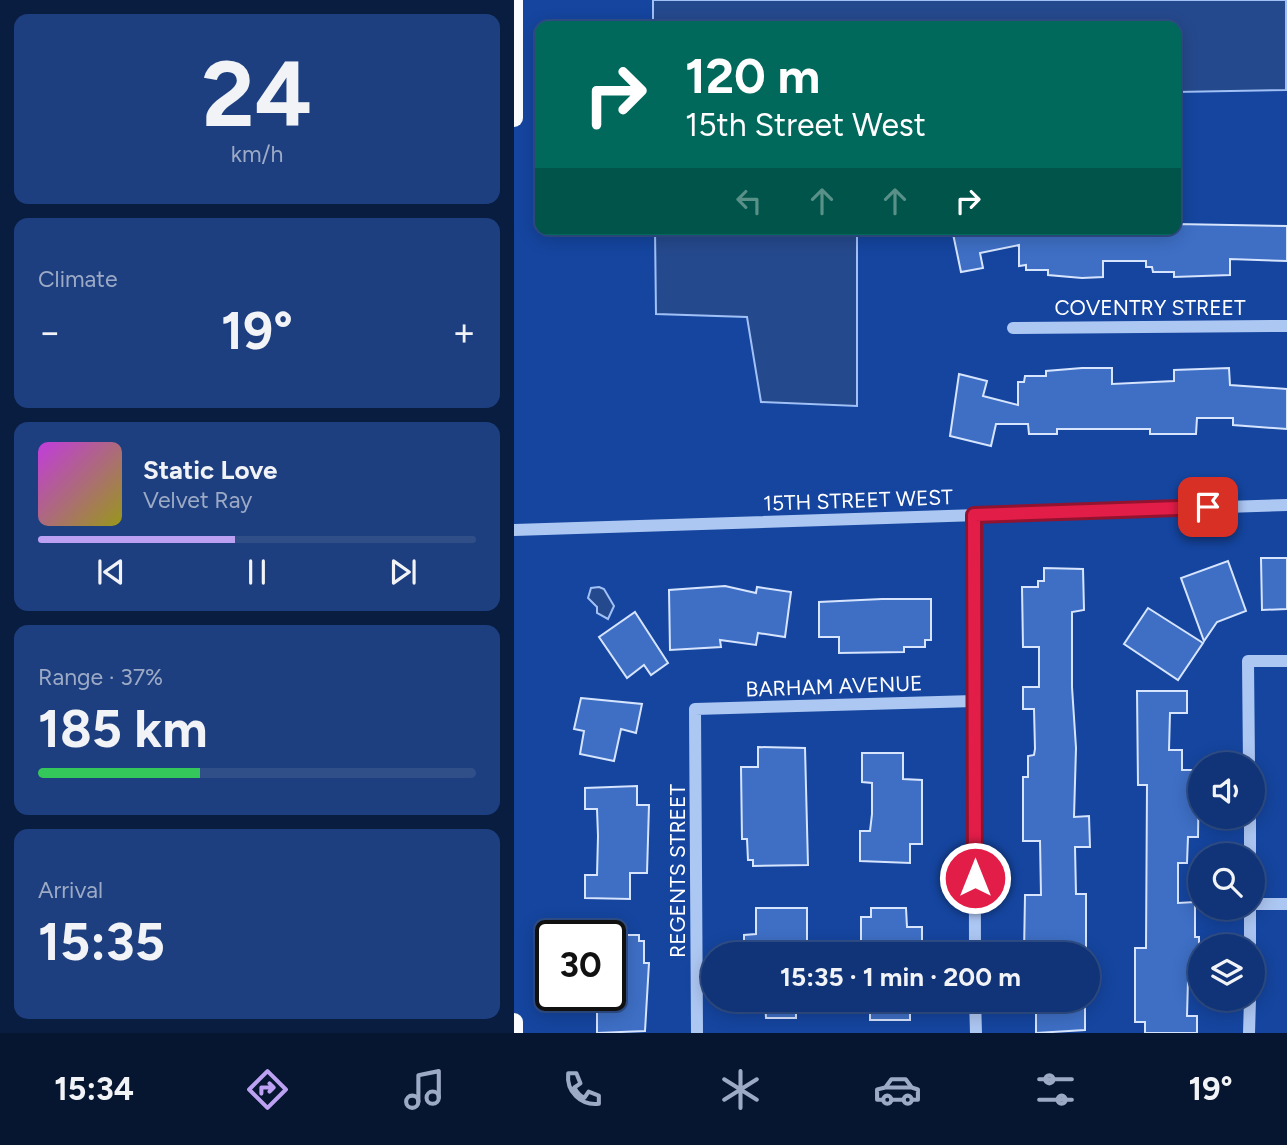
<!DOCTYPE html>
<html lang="en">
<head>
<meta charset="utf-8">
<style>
  :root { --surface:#103477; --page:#1e3f7f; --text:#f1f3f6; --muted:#9caac6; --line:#304f89; --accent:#bca0f2 }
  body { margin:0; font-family:Figtree,sans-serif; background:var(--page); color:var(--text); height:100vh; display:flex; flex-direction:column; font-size:26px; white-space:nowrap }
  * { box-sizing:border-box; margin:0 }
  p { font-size:23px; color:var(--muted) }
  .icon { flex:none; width:38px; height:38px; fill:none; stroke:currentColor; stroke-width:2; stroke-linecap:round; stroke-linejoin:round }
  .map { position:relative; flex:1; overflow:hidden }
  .sheet { display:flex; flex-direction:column; gap:14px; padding:14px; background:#091d41; width:514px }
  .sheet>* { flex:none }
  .guide { position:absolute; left:21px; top:21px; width:646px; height:214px; border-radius:14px; box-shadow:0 4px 18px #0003,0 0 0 2px var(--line); background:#00695c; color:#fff; overflow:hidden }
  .controls { position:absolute; left:674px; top:752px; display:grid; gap:14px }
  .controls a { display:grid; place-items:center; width:77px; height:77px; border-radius:50%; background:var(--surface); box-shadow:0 4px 18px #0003,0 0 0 2px var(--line); font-size:35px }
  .speed { position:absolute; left:21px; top:920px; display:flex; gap:14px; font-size:35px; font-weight:700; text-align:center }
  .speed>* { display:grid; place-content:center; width:91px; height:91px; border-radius:50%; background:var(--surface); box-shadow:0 4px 18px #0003,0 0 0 2px var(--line); line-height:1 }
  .speed .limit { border:4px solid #111; border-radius:10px; background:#fff; color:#111 }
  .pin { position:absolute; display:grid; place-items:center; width:60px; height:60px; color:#fff; margin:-30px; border-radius:14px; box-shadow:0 4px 10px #0006 }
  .me { position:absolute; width:77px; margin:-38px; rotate:0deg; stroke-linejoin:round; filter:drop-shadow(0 0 5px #0008) }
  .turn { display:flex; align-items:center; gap:24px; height:147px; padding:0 35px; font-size:32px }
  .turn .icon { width:91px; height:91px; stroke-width:2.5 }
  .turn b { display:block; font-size:49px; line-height:60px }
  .lanes { display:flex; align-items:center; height:66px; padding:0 35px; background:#0003; justify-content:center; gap:35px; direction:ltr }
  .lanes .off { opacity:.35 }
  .big { font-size:52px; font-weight:700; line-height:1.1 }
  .sheet .widget { flex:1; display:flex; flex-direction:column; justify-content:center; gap:10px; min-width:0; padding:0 24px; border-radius:14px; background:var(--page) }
  .sheet .dial { align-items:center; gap:0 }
  .dial b { font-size:91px; line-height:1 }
  .song { display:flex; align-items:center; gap:21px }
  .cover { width:84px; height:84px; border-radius:10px; background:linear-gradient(135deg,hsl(290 70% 55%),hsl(60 70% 35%)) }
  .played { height:7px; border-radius:4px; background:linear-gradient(90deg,var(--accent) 45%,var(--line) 45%) }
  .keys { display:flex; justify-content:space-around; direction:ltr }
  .heat { display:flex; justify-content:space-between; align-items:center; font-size:38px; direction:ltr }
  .charge { height:10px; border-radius:5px; background:linear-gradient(90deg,#34c759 37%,var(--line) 0) }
  .trip { position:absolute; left:187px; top:942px; width:399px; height:70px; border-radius:35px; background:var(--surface); box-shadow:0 4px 18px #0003,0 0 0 2px var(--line); font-weight:700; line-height:70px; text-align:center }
  .menu { display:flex; height:112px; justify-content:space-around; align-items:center; background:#061530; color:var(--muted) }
  .menu .icon { width:49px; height:49px }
  .menu .on { color:var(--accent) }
  .menu b { font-size:32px; color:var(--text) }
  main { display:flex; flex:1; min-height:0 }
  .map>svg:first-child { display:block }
  .water { fill:#25498d; stroke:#a0c0f6; stroke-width:2 }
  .building { fill:#3e6fc5; stroke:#d6e4fd; stroke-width:2 }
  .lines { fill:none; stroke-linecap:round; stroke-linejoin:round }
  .minor { stroke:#adc7f3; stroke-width:12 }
  .major { stroke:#fafbff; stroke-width:18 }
  .route-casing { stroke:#92132f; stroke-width:18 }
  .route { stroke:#e11d48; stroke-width:12 }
  .labels { text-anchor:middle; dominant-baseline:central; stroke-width:7; stroke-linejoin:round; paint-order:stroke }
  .street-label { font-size:21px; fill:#fff; stroke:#15459f }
</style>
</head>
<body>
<main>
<section class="sheet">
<div class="widget dial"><b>24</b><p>km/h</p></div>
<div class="widget"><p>Climate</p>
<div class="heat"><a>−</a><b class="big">19°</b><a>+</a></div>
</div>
<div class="widget">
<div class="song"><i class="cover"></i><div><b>Static Love</b><p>Velvet Ray</p></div></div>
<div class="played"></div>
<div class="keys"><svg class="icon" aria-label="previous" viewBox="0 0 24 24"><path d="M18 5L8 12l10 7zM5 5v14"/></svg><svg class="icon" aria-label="pause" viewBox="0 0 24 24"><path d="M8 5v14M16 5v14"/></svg><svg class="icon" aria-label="next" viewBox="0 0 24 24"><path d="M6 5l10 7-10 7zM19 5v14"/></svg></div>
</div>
<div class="widget"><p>Range · 37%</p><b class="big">185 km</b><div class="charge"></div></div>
<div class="widget"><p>Arrival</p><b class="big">15:35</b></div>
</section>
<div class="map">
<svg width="773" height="1033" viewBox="0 0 773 1033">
  <rect width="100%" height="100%" fill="#15459f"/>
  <g class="water">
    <polygon points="139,0 772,0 772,90 662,92 662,26 139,26"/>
    <polygon points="141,229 343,229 343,406 247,402 233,317 142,314"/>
    <polygon points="85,587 90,589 100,606 94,619 83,613 83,607 74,598 77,588"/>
  </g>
  <g class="building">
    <polygon points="662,224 773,226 773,261 716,259 716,275 660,277 660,272 639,272 638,267 632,267 632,261 589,261 589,277 568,278 534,275 534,270 512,270 512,265 505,266 505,245 466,253 469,268 447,272 438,229 662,229"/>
    <polygon points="568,368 598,368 598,384 660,381 660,370 715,368 716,385 773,389 773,429 719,425 719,418 683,418 682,434 636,434 636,429 543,429 543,434 515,434 514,424 482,424 477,446 436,436 445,374 473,381 469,396 504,405 504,382 510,382 511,376 532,376 532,371"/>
    <polygon points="747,558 773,558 773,609 748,610"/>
    <polygon points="714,561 732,611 703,622 690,641 667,578"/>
    <polygon points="530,568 569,569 570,610 558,612 558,687 562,748 560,817 575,816 576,847 561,847 562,894 572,894 572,954 510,954 511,895 527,895 526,841 509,841 509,777 514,777 514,756 520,755 521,749 520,709 509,709 509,687 525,687 525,647 509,647 508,587 524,587 524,581 530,581"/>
    <polygon points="211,586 242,593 243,587 277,592 271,637 244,633 242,645 206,640 207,647 156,650 155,590"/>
    <polygon points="368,599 417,599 417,640 411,640 411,647 390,647 390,652 325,653 325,637 305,637 305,602"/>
    <polygon points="634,608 689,643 664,680 610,644"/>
    <polygon points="121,612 154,663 137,675 130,665 113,678 85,637"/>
    <polygon points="623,691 673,691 673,713 656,713 655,750 668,750 668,770 685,770 684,837 674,837 673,863 664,863 664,903 681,902 681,937 685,937 685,959 681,959 680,980 674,980 673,1016 683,1016 683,1033 631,1033 631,1022 621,1022 621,948 632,948 633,785 624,785"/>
    <polygon points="67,698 128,704 122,733 107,729 100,761 66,754 70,731 60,729"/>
    <polygon points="244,747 291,748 294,865 239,866 239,860 234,860 233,839 228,839 227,767 244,767"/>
    <polygon points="348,753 389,753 389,779 408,780 408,844 396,844 396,863 346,861 346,831 356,831 358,814 358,783 348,782"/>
    <polygon points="123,786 123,805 135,805 133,873 116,873 116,899 71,898 71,875 83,875 84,836 83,809 71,809 71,788"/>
    <polygon points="242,908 293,908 293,954 230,954 230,935 242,934"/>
    <polygon points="357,908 392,908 393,927 408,927 408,954 357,952 357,948 347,948 347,917 357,917"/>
    <polygon points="96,935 125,935 125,941 130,941 130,963 135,963 131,1031 83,1033 83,1006 96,1006"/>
    <polygon points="251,999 282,999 282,1018 252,1018"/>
    <rect x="356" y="999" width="40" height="21"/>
    <polygon points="522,999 571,999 571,1030 522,1033"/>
  </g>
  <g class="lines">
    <g class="minor">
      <polyline points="499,328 773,326"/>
      <polyline points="460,515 461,954"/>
      <polyline points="0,530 773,505"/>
      <polyline points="735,765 734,661 773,661"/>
      <polyline points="736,817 736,856"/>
      <polyline points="738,904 773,904"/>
      <polyline points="736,947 736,908"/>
      <polyline points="461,999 462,1033"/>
      <polyline points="183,1033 181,709 460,701"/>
      <polyline points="735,1033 736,999"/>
    </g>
    <g class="major">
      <polyline points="0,118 0,0"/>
      <polyline points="0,1022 0,1033"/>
    </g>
  </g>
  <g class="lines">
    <g class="route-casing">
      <polyline id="route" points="461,878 460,515 694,507"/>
    </g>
    <use href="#route" class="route"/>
  </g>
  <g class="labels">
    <g class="street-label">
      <text x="636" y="307">COVENTRY STREET</text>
      <text transform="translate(344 500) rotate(-2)">15TH STREET WEST</text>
      <text transform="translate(320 686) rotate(-2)">BARHAM AVENUE</text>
      <text transform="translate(163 871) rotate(-90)">REGENTS STREET</text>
    </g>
  </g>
</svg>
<div class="controls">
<a><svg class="icon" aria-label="sound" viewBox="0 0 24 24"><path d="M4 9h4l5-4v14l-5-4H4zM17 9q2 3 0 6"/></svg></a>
<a><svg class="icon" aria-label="search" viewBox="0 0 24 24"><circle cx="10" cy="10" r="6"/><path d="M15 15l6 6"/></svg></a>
<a><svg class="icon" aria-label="layers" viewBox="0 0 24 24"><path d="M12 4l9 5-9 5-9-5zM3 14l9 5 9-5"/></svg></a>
</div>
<div class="speed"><div class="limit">30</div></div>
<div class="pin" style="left:694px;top:507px;background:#d93025"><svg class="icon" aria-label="arrive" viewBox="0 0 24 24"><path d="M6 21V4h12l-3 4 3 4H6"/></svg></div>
<svg class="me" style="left:461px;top:878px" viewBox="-20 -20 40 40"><circle r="17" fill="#e11d48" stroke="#fff" stroke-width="3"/><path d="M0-11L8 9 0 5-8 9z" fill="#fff"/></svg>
<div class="trip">15:35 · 1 min · 200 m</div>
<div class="guide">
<div class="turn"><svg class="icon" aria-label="right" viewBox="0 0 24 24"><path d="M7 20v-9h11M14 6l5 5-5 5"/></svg><div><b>120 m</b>15th Street West</div></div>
<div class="lanes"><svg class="icon off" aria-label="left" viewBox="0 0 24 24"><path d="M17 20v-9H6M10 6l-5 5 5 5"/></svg><svg class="icon off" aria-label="ahead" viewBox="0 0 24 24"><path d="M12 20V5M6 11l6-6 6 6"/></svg><svg class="icon off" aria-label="ahead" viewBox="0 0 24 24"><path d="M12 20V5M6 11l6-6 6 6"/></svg><svg class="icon" aria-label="right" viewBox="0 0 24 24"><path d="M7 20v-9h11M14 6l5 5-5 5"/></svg></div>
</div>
</div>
</main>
<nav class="menu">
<b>15:34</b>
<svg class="icon on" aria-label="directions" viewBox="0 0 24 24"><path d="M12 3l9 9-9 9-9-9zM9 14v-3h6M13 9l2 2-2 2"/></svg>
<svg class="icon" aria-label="music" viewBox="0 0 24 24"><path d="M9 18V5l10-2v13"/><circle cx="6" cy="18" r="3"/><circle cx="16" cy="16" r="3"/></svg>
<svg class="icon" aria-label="phone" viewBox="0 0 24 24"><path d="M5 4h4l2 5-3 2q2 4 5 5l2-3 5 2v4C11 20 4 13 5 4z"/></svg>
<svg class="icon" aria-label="climate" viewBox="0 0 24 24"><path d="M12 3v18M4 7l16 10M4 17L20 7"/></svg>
<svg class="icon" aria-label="car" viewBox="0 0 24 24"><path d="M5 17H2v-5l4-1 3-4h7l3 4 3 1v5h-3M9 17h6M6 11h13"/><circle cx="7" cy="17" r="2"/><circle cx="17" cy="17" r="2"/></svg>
<svg class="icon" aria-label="filters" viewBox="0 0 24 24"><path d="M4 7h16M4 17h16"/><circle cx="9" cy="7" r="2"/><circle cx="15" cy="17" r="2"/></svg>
<b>19°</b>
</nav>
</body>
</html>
